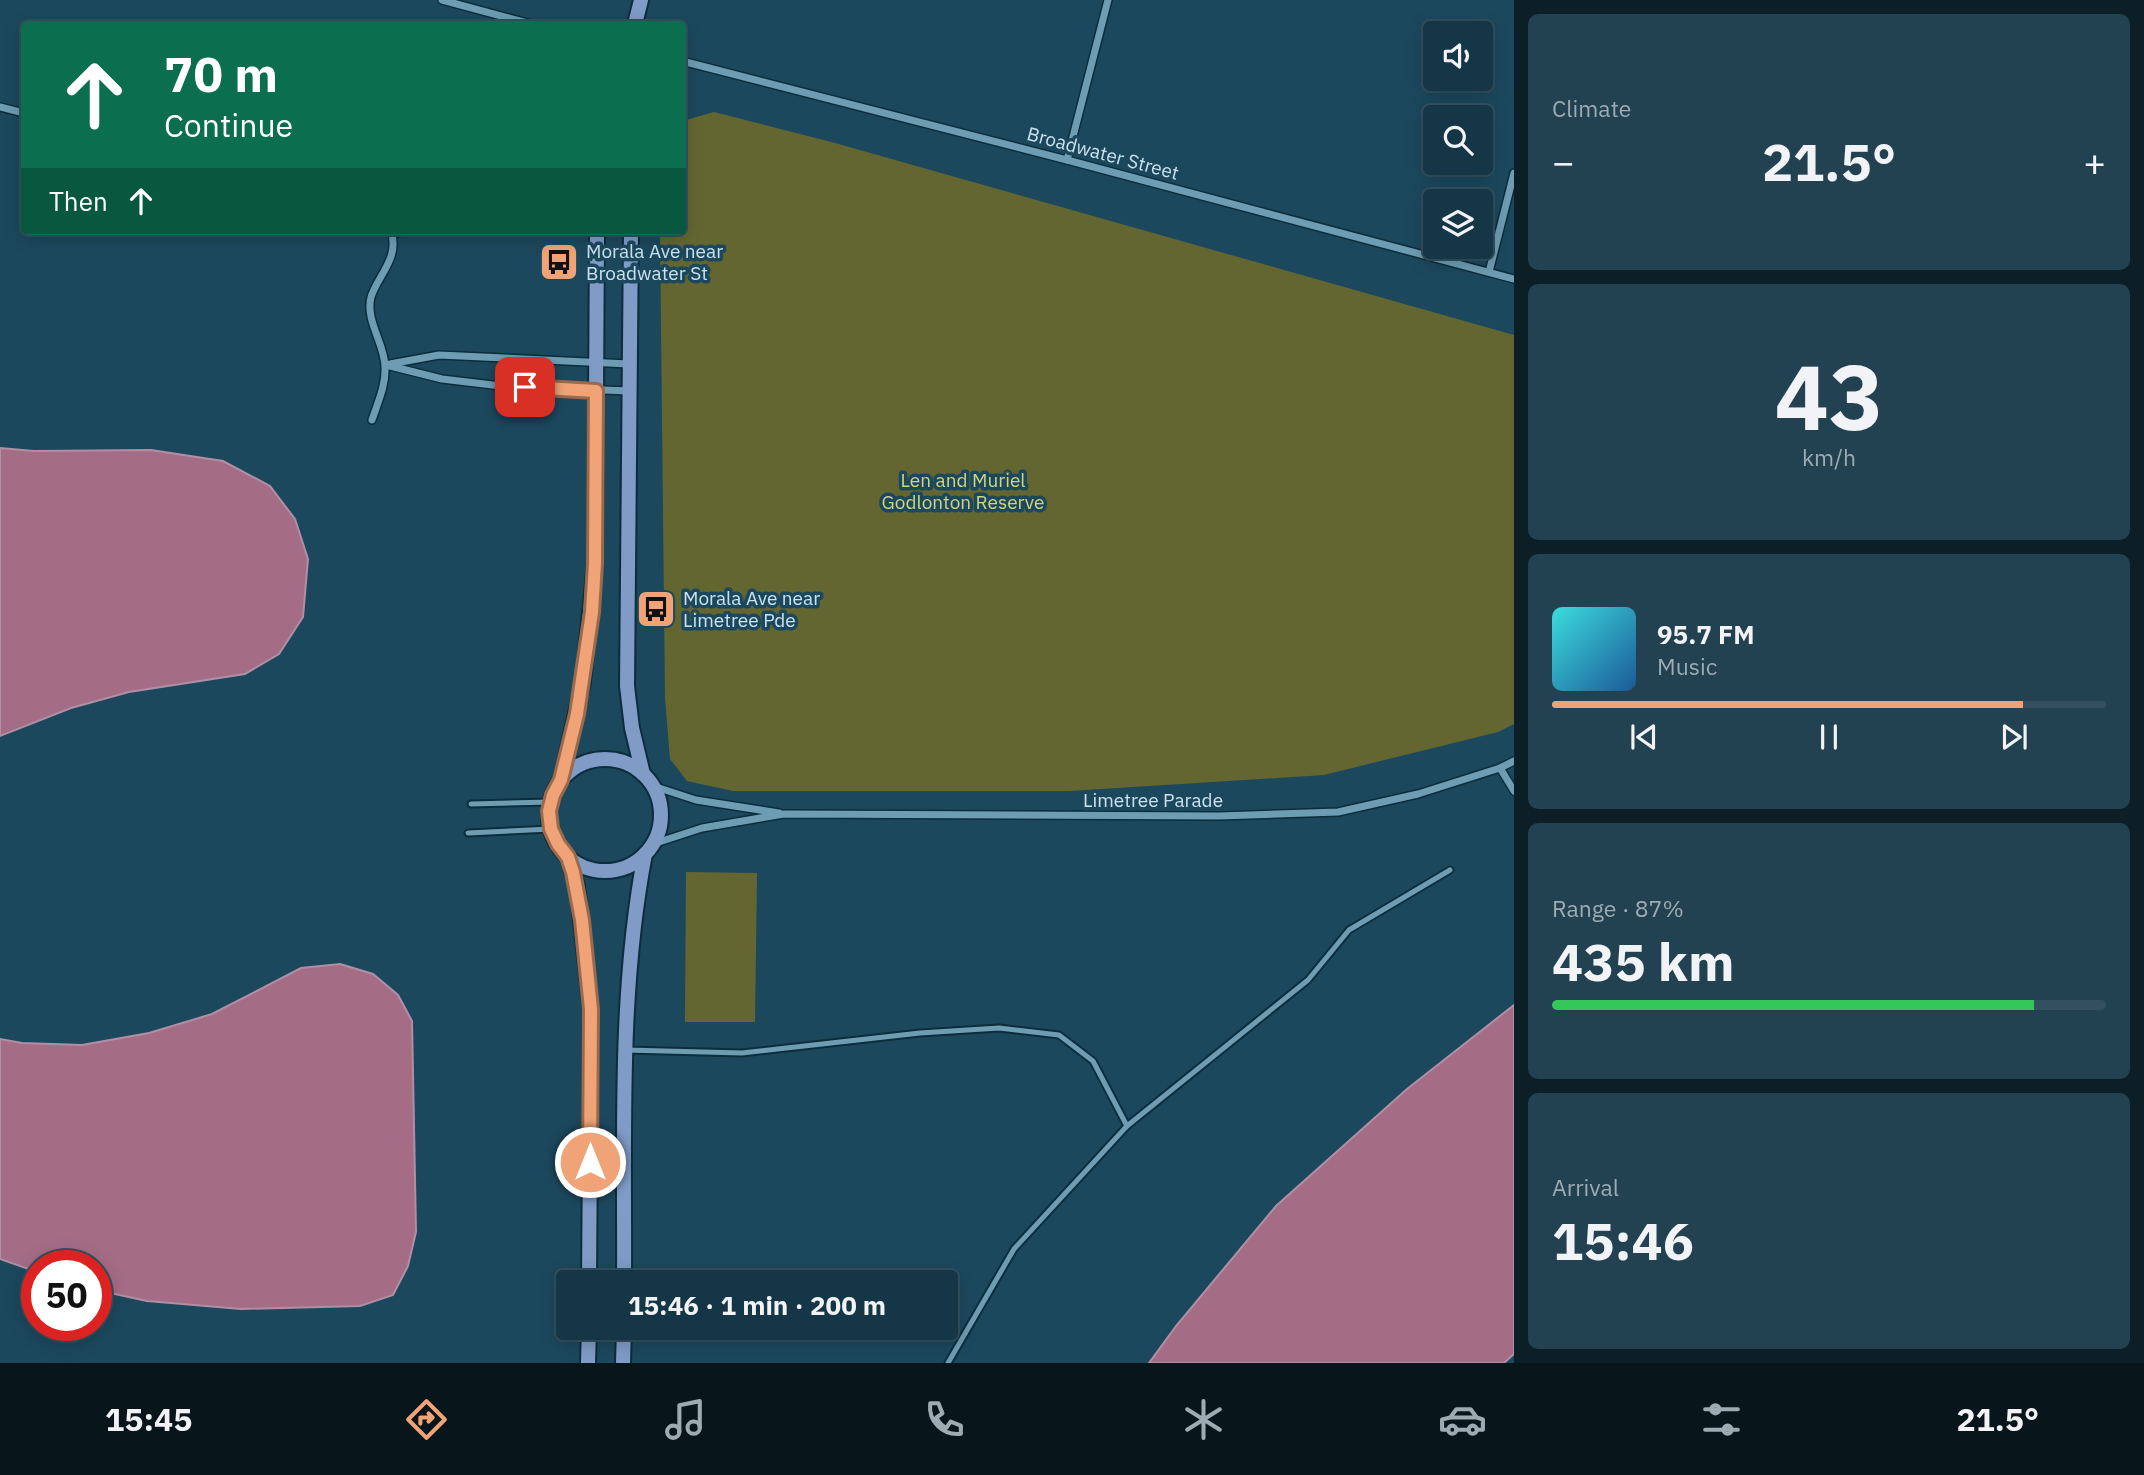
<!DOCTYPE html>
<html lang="en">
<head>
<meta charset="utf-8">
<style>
  :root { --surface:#153646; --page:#224151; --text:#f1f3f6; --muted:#9dabb3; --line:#34505f; --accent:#efa377 }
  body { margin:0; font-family:"IBM Plex Sans",sans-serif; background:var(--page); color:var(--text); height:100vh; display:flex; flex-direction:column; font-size:26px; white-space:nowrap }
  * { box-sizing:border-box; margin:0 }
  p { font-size:23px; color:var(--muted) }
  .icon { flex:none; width:38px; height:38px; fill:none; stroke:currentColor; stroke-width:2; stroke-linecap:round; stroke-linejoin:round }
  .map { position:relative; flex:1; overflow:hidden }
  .drawer { display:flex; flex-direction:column; gap:14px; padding:14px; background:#0c1e26; width:630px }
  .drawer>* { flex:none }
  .guide { position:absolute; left:21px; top:21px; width:665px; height:214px; border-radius:7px; box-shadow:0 4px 18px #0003,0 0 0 2px var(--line); background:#0b6e4f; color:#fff; overflow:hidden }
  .buttons { position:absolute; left:1423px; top:21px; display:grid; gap:14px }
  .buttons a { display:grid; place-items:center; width:70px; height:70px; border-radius:7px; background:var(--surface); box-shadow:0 4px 18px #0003,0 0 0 2px var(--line); font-size:35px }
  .speed { position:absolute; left:21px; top:1250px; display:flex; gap:14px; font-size:35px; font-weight:700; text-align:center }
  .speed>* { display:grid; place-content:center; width:91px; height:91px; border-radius:50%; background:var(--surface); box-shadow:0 4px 18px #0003,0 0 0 2px var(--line); line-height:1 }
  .speed .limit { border:10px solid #d22; background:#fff; color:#111 }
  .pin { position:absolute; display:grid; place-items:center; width:60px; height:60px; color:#fff; margin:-30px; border-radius:14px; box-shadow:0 4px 10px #0006 }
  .me { position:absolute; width:77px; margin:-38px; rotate:0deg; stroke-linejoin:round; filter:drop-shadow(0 0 5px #0008) }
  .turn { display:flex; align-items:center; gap:24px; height:147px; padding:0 28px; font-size:32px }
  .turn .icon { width:91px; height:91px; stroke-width:2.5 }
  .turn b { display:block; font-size:49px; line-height:60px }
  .then { display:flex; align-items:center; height:66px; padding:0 28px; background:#0003; gap:14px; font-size:26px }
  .big { font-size:52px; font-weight:700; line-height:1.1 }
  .drawer .widget { flex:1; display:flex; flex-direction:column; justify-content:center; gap:10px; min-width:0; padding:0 24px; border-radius:10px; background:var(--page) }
  .drawer .dial { align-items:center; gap:0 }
  .dial b { font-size:91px; line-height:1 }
  .song { display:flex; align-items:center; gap:21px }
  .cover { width:84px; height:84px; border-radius:10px; background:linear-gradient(135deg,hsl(180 70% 55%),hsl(210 70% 35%)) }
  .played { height:7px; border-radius:4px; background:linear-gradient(90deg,var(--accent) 85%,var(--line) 85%) }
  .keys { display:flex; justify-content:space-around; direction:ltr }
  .heat { display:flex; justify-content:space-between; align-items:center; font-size:38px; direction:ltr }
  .charge { height:10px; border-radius:5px; background:linear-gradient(90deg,#34c759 87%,var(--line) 0) }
  .trip { position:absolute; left:556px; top:1270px; width:402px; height:70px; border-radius:7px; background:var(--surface); box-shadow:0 4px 18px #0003,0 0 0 2px var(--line); font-weight:700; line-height:70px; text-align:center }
  .tab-bar { display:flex; height:112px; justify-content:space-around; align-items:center; background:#08161c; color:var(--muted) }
  .tab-bar .icon { width:49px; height:49px }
  .tab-bar .active { color:var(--accent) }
  .tab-bar b { font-size:32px; color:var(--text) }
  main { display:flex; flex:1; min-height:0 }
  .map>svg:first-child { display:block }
  .green { fill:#646632 }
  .water { fill:#a56c86; stroke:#b08fa5; stroke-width:2 }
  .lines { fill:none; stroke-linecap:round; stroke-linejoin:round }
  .lane-casing { stroke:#0b2d3c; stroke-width:9 }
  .street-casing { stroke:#0b2d3c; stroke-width:10 }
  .secondary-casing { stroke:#0b2d3c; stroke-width:18 }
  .lane { stroke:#6e9cb2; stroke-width:5 }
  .street { stroke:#6e9cb2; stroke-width:7 }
  .secondary { stroke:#7f9bc6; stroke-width:14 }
  .route-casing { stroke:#9b6a4d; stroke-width:18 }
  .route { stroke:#efa377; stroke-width:12 }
  .labels { text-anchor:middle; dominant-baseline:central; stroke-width:7; stroke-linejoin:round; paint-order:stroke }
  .street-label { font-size:19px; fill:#cbe2ee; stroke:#1c485d }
  .poi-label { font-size:19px; fill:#cbe2ee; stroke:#1c485d; text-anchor:start }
  .park-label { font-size:19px; fill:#d1d47d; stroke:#1c485d }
</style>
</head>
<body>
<main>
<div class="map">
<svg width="1514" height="1363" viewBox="0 0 1514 1363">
  <rect width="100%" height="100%" fill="#1c485d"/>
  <g class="green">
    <polygon points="714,112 835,143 1514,335 1514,724 1498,732 1324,775 1070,791 733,791 687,781 670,759 665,698 660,231 682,231 683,123 686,120"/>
    <polygon points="686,872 757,873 755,1022 685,1022"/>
  </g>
  <g class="water">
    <polygon points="0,448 34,451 151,450 223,461 270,486 295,519 308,559 303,617 279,654 245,674 129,692 71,708 0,736"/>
    <polygon points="340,964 373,974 398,995 412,1021 416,1232 408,1266 393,1295 360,1306 241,1309 147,1301 96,1290 96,1265 37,1265 37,1272 0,1259 0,1039 22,1043 82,1045 149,1033 212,1014 301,968"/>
    <polygon points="1514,1005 1514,1354 1504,1363 1149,1363 1176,1326 1276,1206 1407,1089"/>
  </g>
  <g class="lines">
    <g class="lane-casing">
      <g id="lane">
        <polyline points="471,804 551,802"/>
        <polyline points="468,833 551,829"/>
        <polyline points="626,1050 742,1053 920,1033 999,1028 1059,1035 1093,1061 1127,1126 1308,980 1349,930 1450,870"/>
        <polyline points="948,1363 1014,1249 1127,1126"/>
      </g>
    </g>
    <g class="street-casing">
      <g id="street">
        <polyline points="442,0 531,24"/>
        <polyline points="682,61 1067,160 1514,279"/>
        <polyline points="0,107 24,113"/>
        <polyline points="1067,160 1108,0"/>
        <polyline points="392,234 406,231"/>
        <polyline points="1489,272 1514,173"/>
        <polyline points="390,364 439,355 629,364"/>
        <polyline points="386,365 442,379 501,386 629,391"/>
        <path d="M372,420C378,402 386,385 385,367C385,344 365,321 371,297C378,275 400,258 391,231"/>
        <polyline points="1500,768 1514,791"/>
        <polyline points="653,786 696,800 779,813"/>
        <polyline points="653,844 702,828 784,814 1219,816 1338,812 1418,794 1500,768 1514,761"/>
      </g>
    </g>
    <g class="secondary-casing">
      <g id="secondary">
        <polyline points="635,24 641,0"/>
        <polyline points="631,231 627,686 632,728 643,774"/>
        <circle cx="605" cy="815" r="56"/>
        <polyline points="561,780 583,682 595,563 597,231"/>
        <polyline points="568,857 577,886 591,1009 589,1283"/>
        <path d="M624,1283C625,1140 618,995 645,854"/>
        <polyline points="588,1363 589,1328"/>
        <polyline points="623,1363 624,1328"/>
      </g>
    </g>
    <use href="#lane" class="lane"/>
    <use href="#street" class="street"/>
    <use href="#secondary" class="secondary"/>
  </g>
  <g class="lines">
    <g class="route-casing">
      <polyline id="route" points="525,387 596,391 595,563 592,612 577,714 561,780 553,795 549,811 551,829 558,844 568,857 573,872 582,920 591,1009 590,1162"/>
    </g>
    <use href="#route" class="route"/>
  </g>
  <defs>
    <g id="bus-square" transform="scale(2.0125)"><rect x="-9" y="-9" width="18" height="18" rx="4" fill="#efa377" stroke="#1c485d"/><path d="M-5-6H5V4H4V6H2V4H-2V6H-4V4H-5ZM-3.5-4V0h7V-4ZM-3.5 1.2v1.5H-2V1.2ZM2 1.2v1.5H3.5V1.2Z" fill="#111"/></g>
  </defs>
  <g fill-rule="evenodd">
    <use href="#bus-square" x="559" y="262"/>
    <use href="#bus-square" x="656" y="609"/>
  </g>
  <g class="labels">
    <g class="street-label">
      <text transform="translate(1103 153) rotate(15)">Broadwater Street</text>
      <text x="1153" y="800">Limetree Parade</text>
    </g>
    <g class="poi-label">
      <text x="586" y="251">Morala Ave near<tspan x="586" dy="22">Broadwater St</tspan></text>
      <text x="683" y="598">Morala Ave near<tspan x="683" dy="22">Limetree Pde</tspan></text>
    </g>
    <g class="park-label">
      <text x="963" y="480">Len and Muriel<tspan x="963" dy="22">Godlonton Reserve</tspan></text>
    </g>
  </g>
</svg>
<div class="buttons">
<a><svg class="icon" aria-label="sound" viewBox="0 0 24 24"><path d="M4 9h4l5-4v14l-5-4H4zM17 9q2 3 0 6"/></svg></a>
<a><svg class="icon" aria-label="search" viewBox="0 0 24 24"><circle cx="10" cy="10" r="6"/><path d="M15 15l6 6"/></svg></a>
<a><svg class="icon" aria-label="layers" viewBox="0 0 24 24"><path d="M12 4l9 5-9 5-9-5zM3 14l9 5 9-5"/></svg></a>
</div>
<div class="speed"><div class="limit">50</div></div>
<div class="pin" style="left:525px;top:387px;background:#d93025"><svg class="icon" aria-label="arrive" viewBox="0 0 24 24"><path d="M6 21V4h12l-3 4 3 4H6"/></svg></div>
<svg class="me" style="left:590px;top:1162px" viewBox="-20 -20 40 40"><circle r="17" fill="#efa377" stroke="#fff" stroke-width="3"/><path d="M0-11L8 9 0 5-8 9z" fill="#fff"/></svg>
<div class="trip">15:46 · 1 min · 200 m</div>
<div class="guide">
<div class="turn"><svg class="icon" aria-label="ahead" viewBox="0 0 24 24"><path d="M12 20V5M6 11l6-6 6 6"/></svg><div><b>70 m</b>Continue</div></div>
<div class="then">Then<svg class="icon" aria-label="ahead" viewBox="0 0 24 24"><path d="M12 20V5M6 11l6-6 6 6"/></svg></div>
</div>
</div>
<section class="drawer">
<div class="widget"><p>Climate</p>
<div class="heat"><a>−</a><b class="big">21.5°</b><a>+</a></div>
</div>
<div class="widget dial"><b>43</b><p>km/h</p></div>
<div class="widget">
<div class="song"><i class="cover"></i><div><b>95.7 FM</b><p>Music</p></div></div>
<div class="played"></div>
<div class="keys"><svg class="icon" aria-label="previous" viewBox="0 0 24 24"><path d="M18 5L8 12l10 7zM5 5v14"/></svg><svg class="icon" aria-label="pause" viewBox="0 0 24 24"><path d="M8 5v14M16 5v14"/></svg><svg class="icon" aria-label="next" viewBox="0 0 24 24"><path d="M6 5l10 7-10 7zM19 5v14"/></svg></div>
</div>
<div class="widget"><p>Range · 87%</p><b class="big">435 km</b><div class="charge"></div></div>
<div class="widget"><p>Arrival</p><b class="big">15:46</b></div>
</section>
</main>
<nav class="tab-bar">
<b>15:45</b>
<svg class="icon active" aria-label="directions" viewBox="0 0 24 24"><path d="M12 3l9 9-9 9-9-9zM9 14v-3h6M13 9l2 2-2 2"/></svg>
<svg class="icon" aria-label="music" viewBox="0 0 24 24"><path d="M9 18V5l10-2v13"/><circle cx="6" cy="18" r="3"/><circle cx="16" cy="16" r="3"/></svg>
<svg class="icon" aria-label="phone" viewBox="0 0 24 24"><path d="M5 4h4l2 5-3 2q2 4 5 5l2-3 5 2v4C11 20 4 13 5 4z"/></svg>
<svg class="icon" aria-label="climate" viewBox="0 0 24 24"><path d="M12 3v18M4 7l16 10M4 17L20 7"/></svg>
<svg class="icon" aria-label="car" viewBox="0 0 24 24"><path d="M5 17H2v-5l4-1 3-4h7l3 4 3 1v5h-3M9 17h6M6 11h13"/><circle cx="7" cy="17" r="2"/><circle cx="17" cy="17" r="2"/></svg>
<svg class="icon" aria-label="filters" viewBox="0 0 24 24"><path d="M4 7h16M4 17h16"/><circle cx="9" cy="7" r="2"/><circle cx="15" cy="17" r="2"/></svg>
<b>21.5°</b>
</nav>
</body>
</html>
